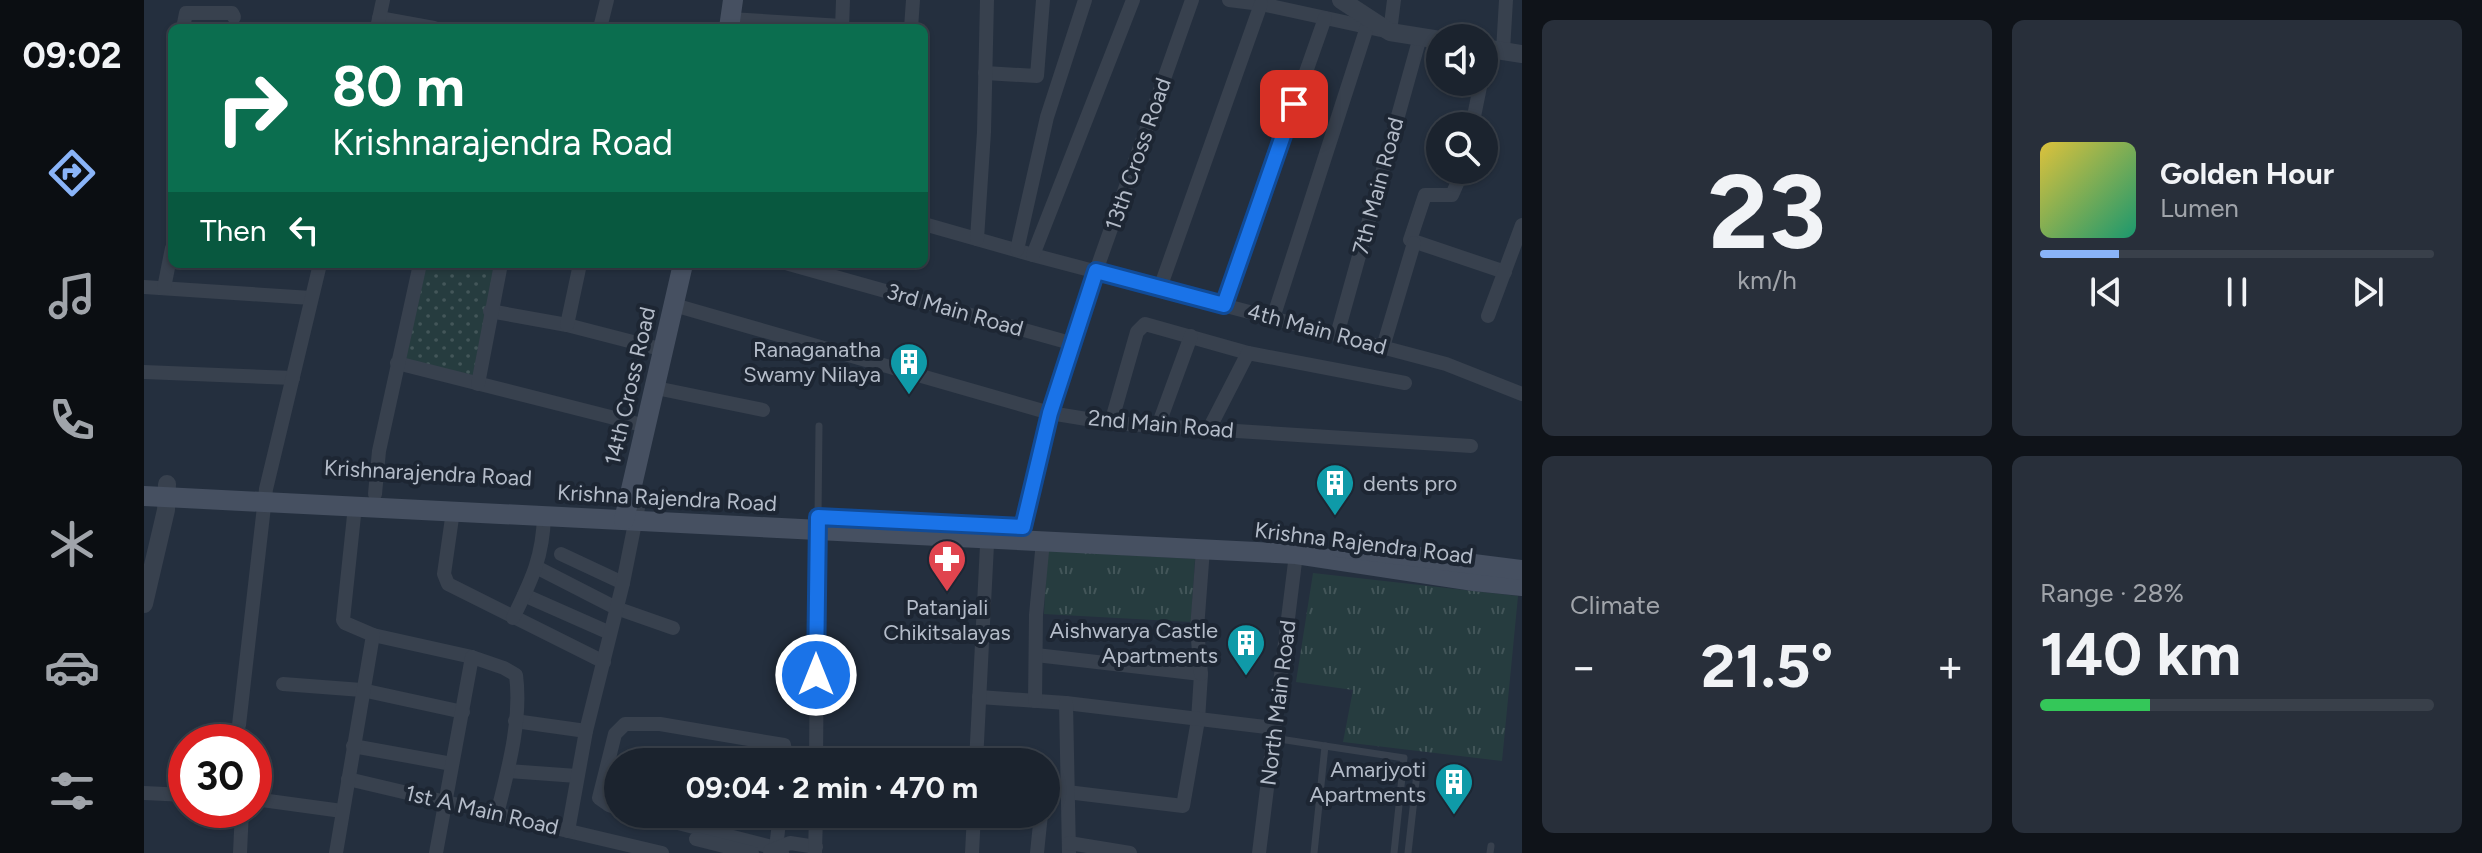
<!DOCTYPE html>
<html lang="en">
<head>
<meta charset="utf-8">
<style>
  :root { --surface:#1b232e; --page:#282f3a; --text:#f1f3f6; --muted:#a0a4aa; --line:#39404a; --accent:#8ab4f8 }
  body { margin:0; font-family:Figtree,sans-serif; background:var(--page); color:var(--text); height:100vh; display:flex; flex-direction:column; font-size:30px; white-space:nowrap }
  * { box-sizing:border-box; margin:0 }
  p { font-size:26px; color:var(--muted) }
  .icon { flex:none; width:44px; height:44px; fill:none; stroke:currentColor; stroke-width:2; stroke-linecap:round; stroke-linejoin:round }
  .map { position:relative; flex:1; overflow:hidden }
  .side { display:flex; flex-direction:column; gap:20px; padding:20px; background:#0f1319; width:960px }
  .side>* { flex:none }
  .hud { position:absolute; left:24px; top:24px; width:760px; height:244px; border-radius:12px; box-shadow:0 2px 6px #0004,0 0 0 2px var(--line); background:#0b6e4f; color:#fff; overflow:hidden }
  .fabs { position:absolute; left:1282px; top:24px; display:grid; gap:16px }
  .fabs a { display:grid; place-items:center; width:72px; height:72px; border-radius:50%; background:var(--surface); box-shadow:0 2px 6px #0004,0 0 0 2px var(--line); font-size:40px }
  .speed { position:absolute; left:24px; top:724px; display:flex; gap:16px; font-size:40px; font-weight:700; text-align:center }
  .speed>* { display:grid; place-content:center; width:104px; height:104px; border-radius:50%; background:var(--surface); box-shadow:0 2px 6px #0004,0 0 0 2px var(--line); line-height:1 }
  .speed .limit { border:12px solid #d22; background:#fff; color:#111 }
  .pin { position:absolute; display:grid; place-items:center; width:68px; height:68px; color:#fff; margin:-34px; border-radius:16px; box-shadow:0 4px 12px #0006 }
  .me { position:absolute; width:88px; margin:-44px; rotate:0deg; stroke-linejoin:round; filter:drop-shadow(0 0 6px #0008) }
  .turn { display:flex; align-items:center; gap:28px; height:168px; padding:0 32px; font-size:36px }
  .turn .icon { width:104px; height:104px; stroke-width:2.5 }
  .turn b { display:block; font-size:56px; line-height:68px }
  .then { display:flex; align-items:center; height:76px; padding:0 32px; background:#0003; gap:16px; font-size:30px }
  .big { font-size:60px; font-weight:700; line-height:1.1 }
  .side .tile { flex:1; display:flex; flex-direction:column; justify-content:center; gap:12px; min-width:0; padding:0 28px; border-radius:12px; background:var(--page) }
  .side .dial { align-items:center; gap:0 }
  .dial b { font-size:104px; line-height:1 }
  .song { display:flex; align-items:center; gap:24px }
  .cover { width:96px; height:96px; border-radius:12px; background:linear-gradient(135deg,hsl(50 70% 55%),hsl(160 70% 35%)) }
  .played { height:8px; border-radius:4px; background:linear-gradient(90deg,var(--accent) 20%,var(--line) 20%) }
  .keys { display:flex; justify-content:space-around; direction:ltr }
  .heat { display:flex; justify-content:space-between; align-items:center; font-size:44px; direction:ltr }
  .charge { height:12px; border-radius:6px; background:linear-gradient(90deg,#34c759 28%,var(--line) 0) }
  .side .tiles { flex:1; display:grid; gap:20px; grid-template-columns:repeat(2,1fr) }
  .trip { position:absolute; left:460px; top:748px; width:456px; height:80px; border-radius:40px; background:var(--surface); box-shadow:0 2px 6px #0004,0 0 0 2px var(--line); font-weight:700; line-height:80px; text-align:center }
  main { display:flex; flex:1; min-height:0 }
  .tabs { display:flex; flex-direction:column; width:144px; justify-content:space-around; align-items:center; background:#0b0e12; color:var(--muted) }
  .tabs .icon { width:56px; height:56px }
  .tabs .current { color:var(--accent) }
  .tabs b { font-size:36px; color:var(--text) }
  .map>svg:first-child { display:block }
  .grass { fill:url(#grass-tufts) }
  .park { fill:url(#park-dots) }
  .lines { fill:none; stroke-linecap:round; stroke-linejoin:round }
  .service { stroke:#38414e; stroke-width:7 }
  .minor { stroke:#38414e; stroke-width:14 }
  .tertiary { stroke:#38414e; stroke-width:18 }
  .secondary { stroke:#465061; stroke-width:20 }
  .route-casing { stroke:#114b97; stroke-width:20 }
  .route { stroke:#1a73e8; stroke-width:14 }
  .labels { text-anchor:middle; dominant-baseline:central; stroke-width:8; stroke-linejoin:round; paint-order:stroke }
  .street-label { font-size:22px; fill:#b4bcc9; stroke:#1d2633 }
  .poi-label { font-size:22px; fill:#b4bcc9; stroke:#1d2633; text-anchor:end }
</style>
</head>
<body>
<main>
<nav class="tabs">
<b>09:02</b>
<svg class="icon current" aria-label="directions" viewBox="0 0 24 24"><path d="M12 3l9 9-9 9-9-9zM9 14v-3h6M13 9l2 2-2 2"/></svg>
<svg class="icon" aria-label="music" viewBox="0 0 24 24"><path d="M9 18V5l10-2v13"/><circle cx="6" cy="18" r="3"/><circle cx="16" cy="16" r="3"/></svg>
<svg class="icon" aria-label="phone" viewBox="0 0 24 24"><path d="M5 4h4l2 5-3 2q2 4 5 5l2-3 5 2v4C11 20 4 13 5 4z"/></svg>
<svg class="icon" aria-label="climate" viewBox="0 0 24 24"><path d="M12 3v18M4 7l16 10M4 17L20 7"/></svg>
<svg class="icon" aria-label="car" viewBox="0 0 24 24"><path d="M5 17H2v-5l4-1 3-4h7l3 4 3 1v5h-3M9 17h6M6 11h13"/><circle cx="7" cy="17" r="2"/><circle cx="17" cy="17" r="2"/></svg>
<svg class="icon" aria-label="filters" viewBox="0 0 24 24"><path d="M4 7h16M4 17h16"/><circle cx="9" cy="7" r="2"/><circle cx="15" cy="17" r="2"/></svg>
</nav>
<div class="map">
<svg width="1378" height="853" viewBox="0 0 1378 853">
  <defs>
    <pattern id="grass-tufts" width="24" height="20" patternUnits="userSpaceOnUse" patternTransform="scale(2)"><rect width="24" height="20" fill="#263c3f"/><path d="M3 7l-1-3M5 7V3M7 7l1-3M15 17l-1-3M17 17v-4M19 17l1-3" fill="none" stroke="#435659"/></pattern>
    <pattern id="park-dots" width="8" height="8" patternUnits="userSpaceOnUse" patternTransform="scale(2)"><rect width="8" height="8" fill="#263c3f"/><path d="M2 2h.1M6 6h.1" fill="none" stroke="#435659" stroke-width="1.8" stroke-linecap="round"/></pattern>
  </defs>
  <rect width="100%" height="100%" fill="#242f3e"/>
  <g class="grass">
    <polygon points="903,551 1051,559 1047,622 900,614"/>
    <polygon points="1169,573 1374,596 1358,761 1199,742 1209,690 1152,682"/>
  </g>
  <polygon class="park" points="276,264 357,264 330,384 253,363"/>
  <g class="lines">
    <g class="service">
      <polyline points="674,517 675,426"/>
      <polyline points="1129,738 1181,746 1170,853"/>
      <polyline points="1181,746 1260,758 1250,853"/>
      <polyline points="1264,853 1274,764"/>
      <polyline points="1346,853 1347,846"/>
    </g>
    <g class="minor">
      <polyline points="1085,0 1117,4 1246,32 1250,0"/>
      <polyline points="235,18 290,28"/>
      <polyline points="586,19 698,26"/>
      <polyline points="39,28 42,13 88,13 90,17"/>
      <polyline points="233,28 239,0"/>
      <polyline points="456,28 463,0"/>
      <polyline points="698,28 699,0"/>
      <polyline points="767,28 769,0"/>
      <polyline points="1359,51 1362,0"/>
      <polyline points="1340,69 1344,48"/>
      <polyline points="841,73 893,76 899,0"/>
      <polyline points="1328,126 1337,82"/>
      <polyline points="1319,170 1308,195 1281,195 1266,240 1361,272"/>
      <polyline points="780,224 889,255 1302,364 1378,394"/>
      <polyline points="833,239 840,132 843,0"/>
      <polyline points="873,250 903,117 941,0"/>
      <polyline points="889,255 989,0"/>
      <polyline points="645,264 930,344"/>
      <polyline points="0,287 167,298"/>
      <polyline points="20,288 28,248"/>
      <polyline points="1016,288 1117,4"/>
      <polyline points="530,305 906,413 967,423 1327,446"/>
      <polyline points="1080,305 1181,18"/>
      <polyline points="346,311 423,325 520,350"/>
      <polyline points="1344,316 1378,225"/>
      <polyline points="1129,318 1223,27"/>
      <polyline points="423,325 436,264"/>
      <polyline points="1193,335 1276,37"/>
      <polyline points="1239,347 1270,243"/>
      <polyline points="253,363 502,426"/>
      <polyline points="0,372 149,378"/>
      <polyline points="334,384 357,264"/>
      <polyline points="512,388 619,410"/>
      <polyline points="967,423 993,332 1001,324 1104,353"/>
      <polyline points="1014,426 1047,336"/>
      <polyline points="1065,429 1104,353 1261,383"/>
      <polyline points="231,494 235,451 276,264"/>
      <polyline points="309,511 300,574 304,584 460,662"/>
      <polyline points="879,540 879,527 906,413 952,271 1048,0"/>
      <polyline points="417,554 479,583"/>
      <polyline points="392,567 472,608 529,628"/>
      <polyline points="380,595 466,633"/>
      <path d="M369,618C387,581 399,558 400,515"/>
      <polyline points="229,635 328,657"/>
      <polyline points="892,655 1057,674 1054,720 1039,806 923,792"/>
      <polyline points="1057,674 1053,629 1059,549"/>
      <polyline points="139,684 218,690 319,712"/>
      <polyline points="835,697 922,703 1130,728"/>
      <polyline points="891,701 892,615 899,541"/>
      <polyline points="922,703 925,853"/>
      <polyline points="371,721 442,731"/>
      <polyline points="95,725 122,489 176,264"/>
      <polyline points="209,746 308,764"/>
      <polyline points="672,762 674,517"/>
      <polyline points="832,762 844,525"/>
      <polyline points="364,771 433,776"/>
      <polyline points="204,779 518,853"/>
      <polyline points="0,793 42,795"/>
      <polyline points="110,799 198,811"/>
      <polyline points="474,808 465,805 455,798 471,734 481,724 516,724 640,745 643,762"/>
      <polyline points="499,814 632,848 638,853"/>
      <polyline points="424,831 442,731 479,583 494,508"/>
      <polyline points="552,839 608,853"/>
      <polyline points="925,843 986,853"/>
      <polyline points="632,848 636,814"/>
      <polyline points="626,851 646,843 672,847"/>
      <polyline points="96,853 98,810"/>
      <polyline points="192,853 229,635 201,623 199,620 211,506"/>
      <path d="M292,853L328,657L360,668L372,675C378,720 364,770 353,814"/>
      <polyline points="671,853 672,814"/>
      <polyline points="828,853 830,814"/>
      <polyline points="893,853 897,814"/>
      <polyline points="1115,853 1152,554"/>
    </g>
    <g class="tertiary">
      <polyline points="1197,0 1246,32 1296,40"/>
      <polyline points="1340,48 1378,54"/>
      <polyline points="0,604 22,510 23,484"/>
    </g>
    <g class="secondary">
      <polyline points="585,28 589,0"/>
      <polyline points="0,496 1152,554 1330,581 1378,586"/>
      <polyline points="480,520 539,264"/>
      <polyline points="1195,547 1378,570"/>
    </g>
  </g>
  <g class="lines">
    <g class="route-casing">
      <polyline id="route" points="672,675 674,517 879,527 906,413 952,271 1080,305 1150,104"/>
    </g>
    <use href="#route" class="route"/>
  </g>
  <defs>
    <g id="building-pin" transform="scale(2)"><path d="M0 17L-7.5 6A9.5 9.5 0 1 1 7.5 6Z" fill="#0f9aa8" stroke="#1d2633"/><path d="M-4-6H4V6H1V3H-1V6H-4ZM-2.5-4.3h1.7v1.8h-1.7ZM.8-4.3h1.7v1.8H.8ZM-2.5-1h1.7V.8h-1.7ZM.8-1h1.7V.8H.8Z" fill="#fff"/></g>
    <g id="pharmacy-pin" transform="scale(2)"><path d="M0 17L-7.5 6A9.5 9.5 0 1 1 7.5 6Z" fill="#e0444e" stroke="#1d2633"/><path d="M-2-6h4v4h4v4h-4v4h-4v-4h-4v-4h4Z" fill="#fff"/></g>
  </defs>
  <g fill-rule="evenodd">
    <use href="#building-pin" x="765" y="362"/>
    <use href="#building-pin" x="1191" y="483"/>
    <use href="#pharmacy-pin" x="803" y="559"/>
    <use href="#building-pin" x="1102" y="643"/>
    <use href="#building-pin" x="1310" y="782"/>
  </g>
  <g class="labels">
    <g class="street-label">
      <text transform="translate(994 154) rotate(-71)">13th Cross Road</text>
      <text transform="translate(1234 186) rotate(-75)">7th Main Road</text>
      <text transform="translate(811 310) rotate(16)">3rd Main Road</text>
      <text transform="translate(1173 329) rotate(15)">4th Main Road</text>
      <text transform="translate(486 386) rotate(-77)">14th Cross Road</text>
      <text transform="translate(1017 424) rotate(5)">2nd Main Road</text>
      <text transform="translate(284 473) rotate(3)">Krishnarajendra Road</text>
      <text transform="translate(523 498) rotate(3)">Krishna Rajendra Road</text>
      <text transform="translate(1220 543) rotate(7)">Krishna Rajendra Road</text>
      <text transform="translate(1134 703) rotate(-83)">North Main Road</text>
      <text transform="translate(338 810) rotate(13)">1st A Main Road</text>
    </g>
    <g class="poi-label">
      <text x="737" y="349">Ranaganatha<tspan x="737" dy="25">Swamy Nilaya</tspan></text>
      <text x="1219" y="483" text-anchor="start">dents pro</text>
      <text x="803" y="607" text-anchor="middle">Patanjali<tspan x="803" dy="25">Chikitsalayas</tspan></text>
      <text x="1074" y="630">Aishwarya Castle<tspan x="1074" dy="25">Apartments</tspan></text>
      <text x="1282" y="769">Amarjyoti<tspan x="1282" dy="25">Apartments</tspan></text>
    </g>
  </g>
</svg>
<div class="fabs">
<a><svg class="icon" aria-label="sound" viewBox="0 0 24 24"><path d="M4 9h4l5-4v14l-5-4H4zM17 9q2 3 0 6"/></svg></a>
<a><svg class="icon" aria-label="search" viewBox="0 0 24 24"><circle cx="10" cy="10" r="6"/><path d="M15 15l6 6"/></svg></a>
</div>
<div class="speed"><div class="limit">30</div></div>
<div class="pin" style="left:1150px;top:104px;background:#d93025"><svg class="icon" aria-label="arrive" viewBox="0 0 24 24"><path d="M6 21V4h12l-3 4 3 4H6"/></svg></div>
<svg class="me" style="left:672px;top:675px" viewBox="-20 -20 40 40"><circle r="17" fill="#1a73e8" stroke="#fff" stroke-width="3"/><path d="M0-11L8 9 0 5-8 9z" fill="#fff"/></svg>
<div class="trip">09:04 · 2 min · 470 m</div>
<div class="hud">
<div class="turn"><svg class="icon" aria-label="right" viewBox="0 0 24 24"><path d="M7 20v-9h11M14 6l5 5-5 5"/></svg><div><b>80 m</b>Krishnarajendra Road</div></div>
<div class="then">Then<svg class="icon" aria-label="left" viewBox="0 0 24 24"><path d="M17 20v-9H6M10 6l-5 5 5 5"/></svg></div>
</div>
</div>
<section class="side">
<div class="tiles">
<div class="tile dial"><b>23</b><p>km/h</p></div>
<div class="tile">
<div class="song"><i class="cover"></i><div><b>Golden Hour</b><p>Lumen</p></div></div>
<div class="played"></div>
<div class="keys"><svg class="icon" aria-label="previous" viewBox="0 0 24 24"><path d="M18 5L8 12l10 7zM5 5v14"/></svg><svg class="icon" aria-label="pause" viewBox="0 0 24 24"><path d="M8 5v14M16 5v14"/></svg><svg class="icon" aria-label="next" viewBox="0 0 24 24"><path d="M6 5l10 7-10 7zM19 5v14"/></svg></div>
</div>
<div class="tile"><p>Climate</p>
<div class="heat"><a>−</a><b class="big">21.5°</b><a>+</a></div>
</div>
<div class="tile"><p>Range · 28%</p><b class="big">140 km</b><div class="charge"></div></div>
</div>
</section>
</main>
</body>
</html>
